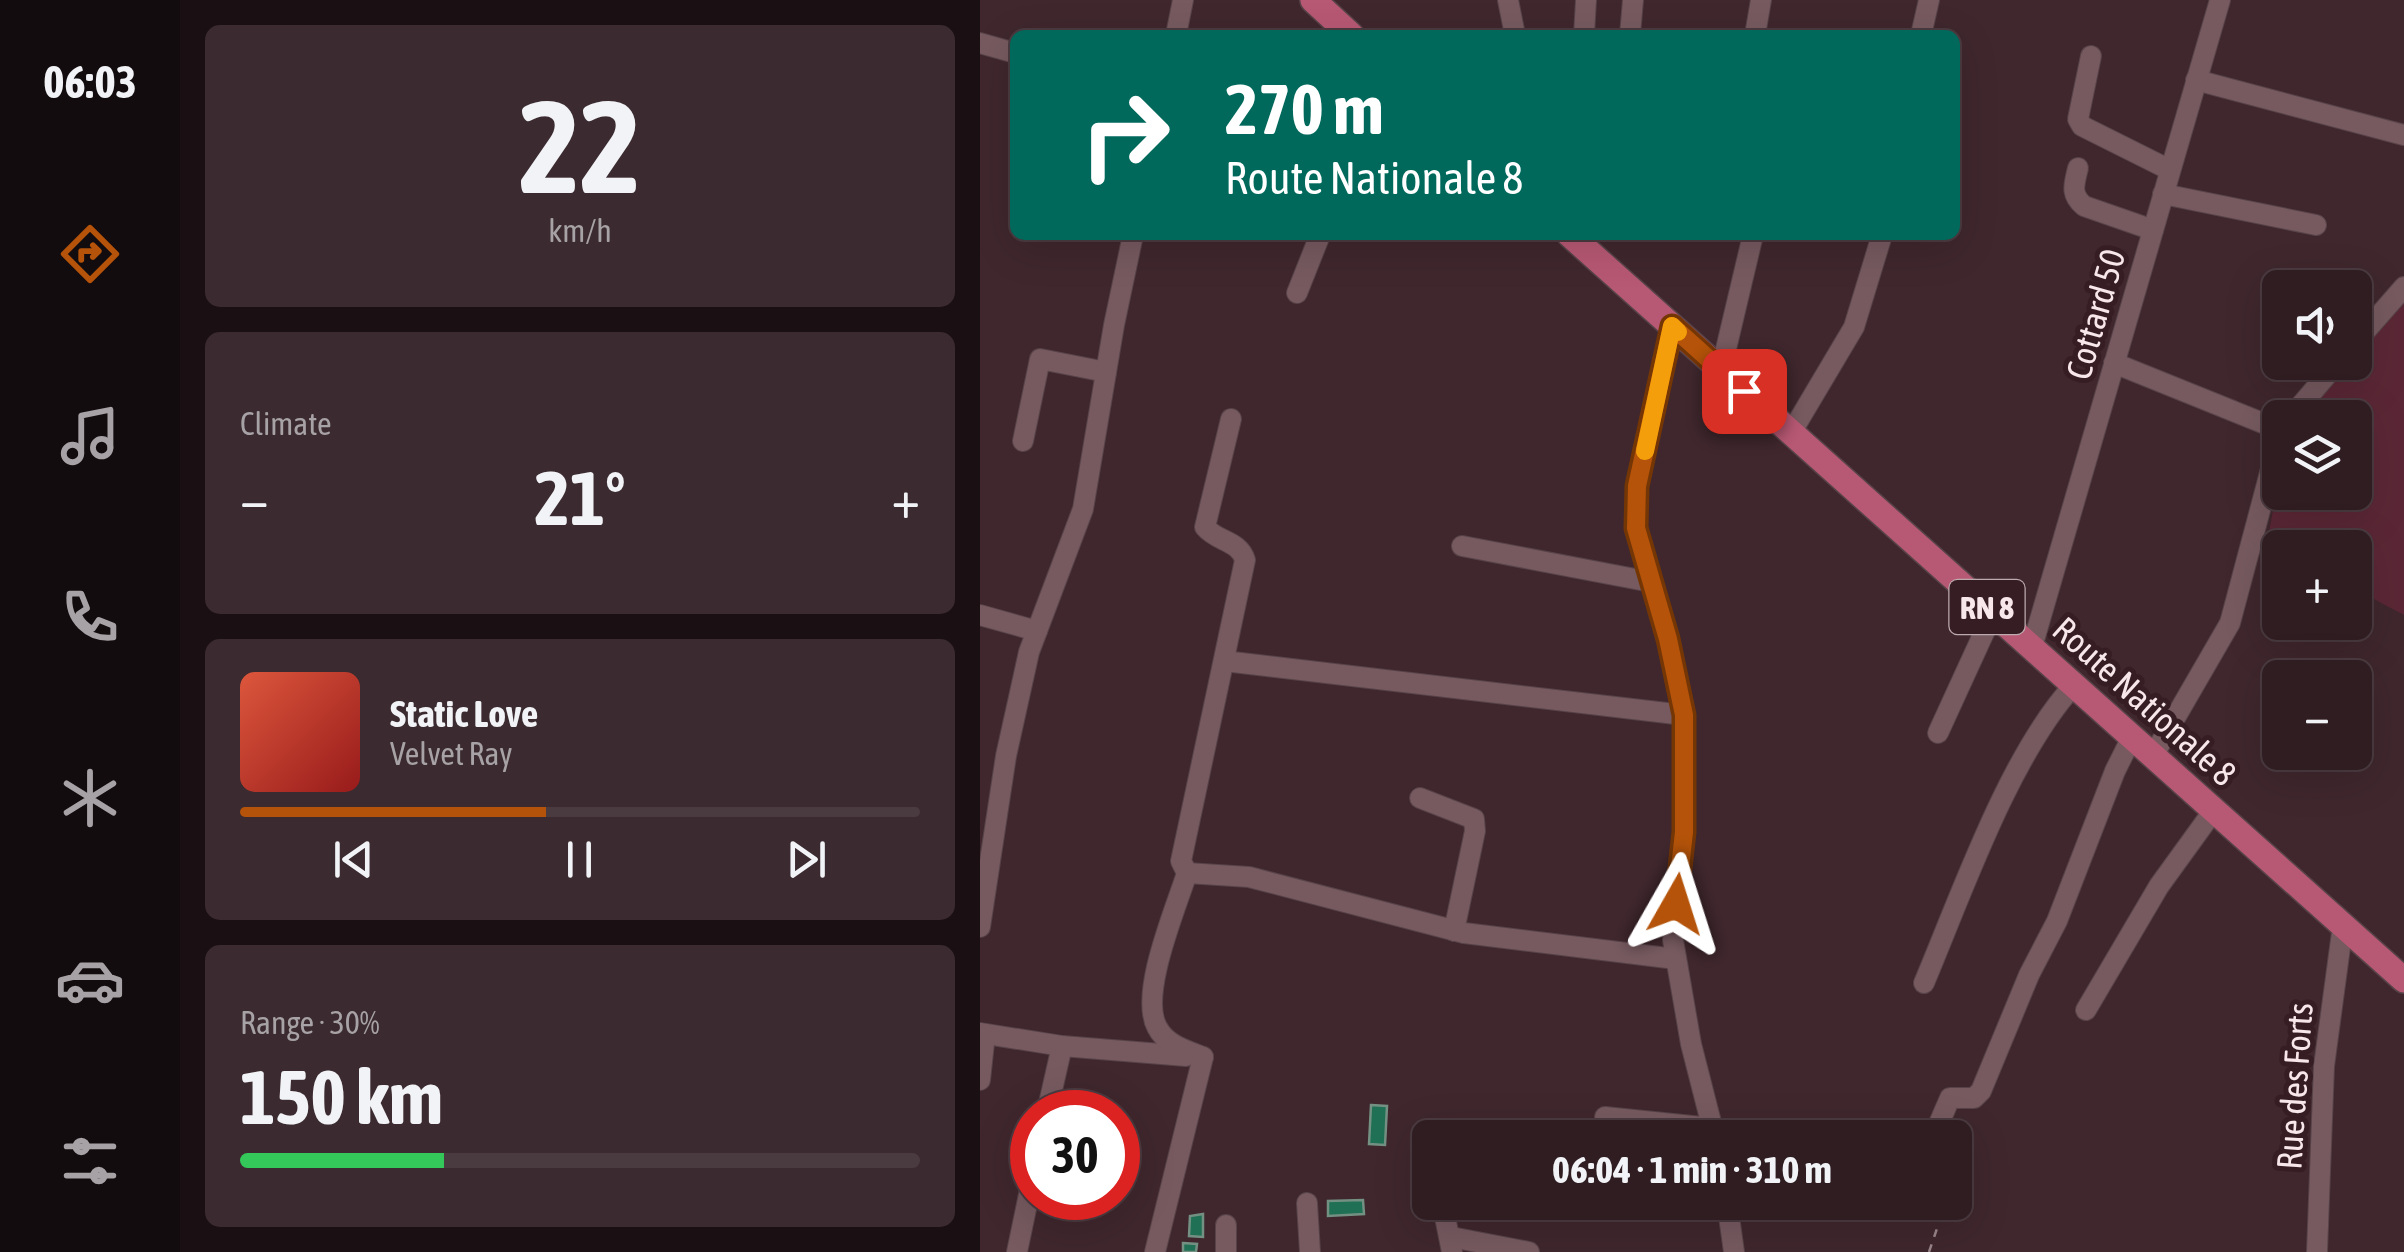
<!DOCTYPE html>
<html lang="en">
<head>
<meta charset="utf-8">
<style>
  :root { --surface:#2f1d22; --page:#3b2a2f; --text:#f1f3f6; --muted:#a7a2a5; --line:#4a3b40; --accent:#b45309 }
  body { margin:0; font-family:"Asap Condensed",sans-serif; background:var(--page); color:var(--text); height:100vh; display:flex; flex-direction:column; font-size:38px; white-space:nowrap }
  * { box-sizing:border-box; margin:0 }
  p { font-size:32px; color:var(--muted) }
  .icon { flex:none; width:55px; height:55px; fill:none; stroke:currentColor; stroke-width:2; stroke-linecap:round; stroke-linejoin:round }
  .map { position:relative; flex:1; overflow:hidden }
  .panel { display:flex; flex-direction:column; gap:25px; padding:25px; background:#1a1013; width:800px }
  .panel>* { flex:none }
  .top-card { position:absolute; left:30px; top:30px; width:950px; height:210px; border-radius:15px; box-shadow:0 10px 40px #0002,0 0 0 2px var(--line); background:#00695c; color:#fff; overflow:hidden }
  .controls { position:absolute; left:1282px; top:270px; display:grid; gap:20px }
  .controls a { display:grid; place-items:center; width:110px; height:110px; border-radius:15px; background:var(--surface); box-shadow:0 10px 40px #0002,0 0 0 2px var(--line); font-size:50px }
  .speed { position:absolute; left:30px; top:1090px; display:flex; gap:20px; font-size:50px; font-weight:700; text-align:center }
  .speed>* { display:grid; place-content:center; width:130px; height:130px; border-radius:50%; background:var(--surface); box-shadow:0 10px 40px #0002,0 0 0 2px var(--line); line-height:1 }
  .speed .limit { border:15px solid #d22; background:#fff; color:#111 }
  .pin { position:absolute; display:grid; place-items:center; width:85px; height:85px; color:#fff; margin:-42px; border-radius:20px; box-shadow:0 5px 15px #0006 }
  .me { position:absolute; width:110px; margin:-55px; rotate:6deg; stroke-linejoin:round; filter:drop-shadow(0 0 8px #0008) }
  .turn { display:flex; align-items:center; gap:35px; height:210px; padding:0 50px; font-size:45px }
  .turn .icon { width:130px; height:130px; stroke-width:2.5 }
  .turn b { display:block; font-size:70px; line-height:85px }
  .big { font-size:75px; font-weight:700; line-height:1.1 }
  .panel .card { flex:1; display:flex; flex-direction:column; justify-content:center; gap:15px; min-width:0; padding:0 35px; border-radius:15px; background:var(--page) }
  .panel .dial { align-items:center; gap:0 }
  .dial b { font-size:130px; line-height:1 }
  .song { display:flex; align-items:center; gap:30px }
  .cover { width:120px; height:120px; border-radius:15px; background:linear-gradient(135deg,hsl(10 70% 55%),hsl(0 70% 35%)) }
  .played { height:10px; border-radius:5px; background:linear-gradient(90deg,var(--accent) 45%,var(--line) 45%) }
  .keys { display:flex; justify-content:space-around; direction:ltr }
  .heat { display:flex; justify-content:space-between; align-items:center; font-size:55px; direction:ltr }
  .charge { height:15px; border-radius:8px; background:linear-gradient(90deg,#34c759 30%,var(--line) 0) }
  .trip { position:absolute; left:432px; top:1120px; width:560px; height:100px; border-radius:15px; background:var(--surface); box-shadow:0 10px 40px #0002,0 0 0 2px var(--line); font-weight:700; line-height:100px; text-align:center }
  main { display:flex; flex:1; min-height:0 }
  .tabs { display:flex; flex-direction:column; width:180px; justify-content:space-around; align-items:center; background:#130c0e; color:var(--muted) }
  .tabs .icon { width:70px; height:70px }
  .tabs .selected { color:var(--accent) }
  .tabs b { font-size:45px; color:var(--text) }
  .map>svg:first-child { display:block }
  .green { fill:#5b2736 }
  .building { fill:#1f7055; stroke:#739083; stroke-width:2.5 }
  .lines { fill:none; stroke-linecap:round; stroke-linejoin:round }
  .minor-casing { stroke:#574348; stroke-width:22 }
  .major-casing { stroke:#574348; stroke-width:28 }
  .path { stroke:#99858a; stroke-width:2.5; stroke-dasharray:8 8; stroke-linecap:butt }
  .minor { stroke:#765a60; stroke-width:20 }
  .major { stroke:#b75874; stroke-width:25 }
  .route-casing { stroke:#753606; stroke-width:25 }
  .route { stroke:#b45309; stroke-width:18 }
  .slow { stroke:#f59e0b; stroke-width:18 }
  .labels { text-anchor:middle; dominant-baseline:central; stroke-width:10; stroke-linejoin:round; paint-order:stroke }
  .shield { fill:#351d23; stroke:#bdaaae; stroke-width:2.5 }
  .shield-label { font-size:32px; font-weight:bold; fill:#f7e6ea }
  .street-label { font-size:35px; fill:#f7e6ea; stroke:#351d23 }
</style>
</head>
<body>
<main>
<nav class="tabs">
<b>06:03</b>
<svg class="icon selected" aria-label="directions" viewBox="0 0 24 24"><path d="M12 3l9 9-9 9-9-9zM9 14v-3h6M13 9l2 2-2 2"/></svg>
<svg class="icon" aria-label="music" viewBox="0 0 24 24"><path d="M9 18V5l10-2v13"/><circle cx="6" cy="18" r="3"/><circle cx="16" cy="16" r="3"/></svg>
<svg class="icon" aria-label="phone" viewBox="0 0 24 24"><path d="M5 4h4l2 5-3 2q2 4 5 5l2-3 5 2v4C11 20 4 13 5 4z"/></svg>
<svg class="icon" aria-label="climate" viewBox="0 0 24 24"><path d="M12 3v18M4 7l16 10M4 17L20 7"/></svg>
<svg class="icon" aria-label="car" viewBox="0 0 24 24"><path d="M5 17H2v-5l4-1 3-4h7l3 4 3 1v5h-3M9 17h6M6 11h13"/><circle cx="7" cy="17" r="2"/><circle cx="17" cy="17" r="2"/></svg>
<svg class="icon" aria-label="filters" viewBox="0 0 24 24"><path d="M4 7h16M4 17h16"/><circle cx="9" cy="7" r="2"/><circle cx="15" cy="17" r="2"/></svg>
</nav>
<section class="panel">
<div class="card dial"><b>22</b><p>km/h</p></div>
<div class="card"><p>Climate</p>
<div class="heat"><a>−</a><b class="big">21°</b><a>+</a></div>
</div>
<div class="card">
<div class="song"><i class="cover"></i><div><b>Static Love</b><p>Velvet Ray</p></div></div>
<div class="played"></div>
<div class="keys"><svg class="icon" aria-label="previous" viewBox="0 0 24 24"><path d="M18 5L8 12l10 7zM5 5v14"/></svg><svg class="icon" aria-label="pause" viewBox="0 0 24 24"><path d="M8 5v14M16 5v14"/></svg><svg class="icon" aria-label="next" viewBox="0 0 24 24"><path d="M6 5l10 7-10 7zM19 5v14"/></svg></div>
</div>
<div class="card"><p>Range · 30%</p><b class="big">150 km</b><div class="charge"></div></div>
</section>
<div class="map">
<svg width="1424" height="1252" viewBox="0 0 1424 1252">
  <rect width="100%" height="100%" fill="#3f272d"/>
  <polygon class="green" points="1424,297 1424,615 1375,589 1375,548 1300,548 1300,551 1287,544 1300,471 1300,492 1375,492 1375,418 1324,417 1370,363 1375,362 1375,356"/>
  <g class="building">
    <polygon points="391,1105 407,1106 405,1145 389,1144"/>
    <polygon points="383,1200 384,1214 348,1216 348,1201"/>
    <polygon points="223,1214 223,1237 209,1236 210,1216"/>
    <polygon points="203,1243 217,1244 216,1252 203,1252"/>
  </g>
  <g class="lines">
    <g class="minor-casing">
      <g id="minor">
        <polyline points="528,0 535,35"/>
        <polyline points="196,35 203,0"/>
        <polyline points="604,35 606,0"/>
        <polyline points="650,35 653,0"/>
        <polyline points="775,35 781,0"/>
        <polyline points="941,35 949,0"/>
        <polyline points="0,43 35,53"/>
        <polyline points="1111,56 1098,119 1102,126 1190,170"/>
        <polyline points="1216,80 1424,135"/>
        <path d="M1098,168C1094,185 1090,194 1104,206L1173,230"/>
        <polyline points="1183,194 1336,225"/>
        <polyline points="317,293 340,235"/>
        <polyline points="692,326 657,486 656,528 687,639 704,715 704,832 693,940 711,1044 735,1138"/>
        <polyline points="1375,343 1424,287"/>
        <polyline points="1134,363 1300,430"/>
        <polyline points="741,370 773,235"/>
        <polyline points="1310,418 1358,362"/>
        <polyline points="811,433 874,327 902,235"/>
        <polyline points="43,441 60,359 126,372"/>
        <polyline points="482,546 671,582"/>
        <polyline points="0,615 57,631"/>
        <polyline points="1052,647 1240,0"/>
        <polyline points="244,661 704,715"/>
        <polyline points="958,733 1013,613"/>
        <polyline points="1173,756 1250,623 1300,435"/>
        <polyline points="440,798 494,819 495,831 474,931"/>
        <polyline points="207,873 269,877 484,933 696,959"/>
        <polyline points="0,927 26,756 49,652 103,509 134,325 153,235"/>
        <path d="M944,983C982,893 1029,756 1094,685"/>
        <polyline points="1106,1010 1179,886 1234,810"/>
        <polyline points="0,1033 82,1046 206,1056"/>
        <path d="M223,1057C206,1050 186,1045 177,1027C159,994 196,908 207,873L201,861L265,560C259,540 237,542 225,527L251,419"/>
        <polyline points="0,1080 5,1034"/>
        <polyline points="67,1112 82,1046"/>
        <polyline points="625,1117 732,1128"/>
        <polyline points="957,1128 970,1098 994,1098 1001,1091 1049,975 1077,921 1135,771 1152,737"/>
        <polyline points="462,1202 472,1252"/>
        <polyline points="747,1202 754,1252"/>
        <polyline points="327,1203 330,1252"/>
        <polyline points="246,1225 246,1252"/>
        <polyline points="471,1237 549,1252"/>
        <polyline points="37,1252 52,1180"/>
        <polyline points="175,1252 223,1057"/>
        <polyline points="1337,1252 1344,1066 1363,925"/>
      </g>
    </g>
    <g class="major-casing">
      <g id="major">
        <polyline points="333,0 371,35"/>
        <polyline points="590,235 1424,980"/>
      </g>
    </g>
    <polyline class="path" points="949,1252 966,1202"/>
    <use href="#minor" class="minor"/>
    <use href="#major" class="major"/>
  </g>
  <g class="lines">
    <g class="route-casing">
      <polyline id="route" points="696,904 704,832 704,715 688,639 656,528 657,486 692,326 764,391"/>
    </g>
    <use href="#route" class="route"/>
    <polyline class="slow" points="665,451 692,326 698,332"/>
  </g>
  <g class="labels">
    <rect class="shield" x="969.5" y="580" width="75" height="54" rx="8"/>
    <g class="shield-label">
      <text x="1007" y="607">RN 8</text>
    </g>
    <g class="street-label">
      <text transform="translate(1115 314) rotate(-74)">Cottard 50</text>
      <text transform="translate(1165 701) rotate(42)">Route Nationale 8</text>
      <text transform="translate(1314 1086) rotate(-86)">Rue des Forts</text>
    </g>
  </g>
</svg>
<div class="controls">
<a><svg class="icon" aria-label="sound" viewBox="0 0 24 24"><path d="M4 9h4l5-4v14l-5-4H4zM17 9q2 3 0 6"/></svg></a>
<a><svg class="icon" aria-label="layers" viewBox="0 0 24 24"><path d="M12 4l9 5-9 5-9-5zM3 14l9 5 9-5"/></svg></a>
<a>+</a>
<a>−</a>
</div>
<div class="speed"><div class="limit">30</div></div>
<div class="pin" style="left:764px;top:391px;background:#d93025"><svg class="icon" aria-label="arrive" viewBox="0 0 24 24"><path d="M6 21V4h12l-3 4 3 4H6"/></svg></div>
<svg class="me" style="left:696px;top:904px" viewBox="-20 -20 40 40"><path d="M0-17L14 15 0 8-14 15z" fill="#b45309" stroke="#fff" stroke-width="4"/></svg>
<div class="trip">06:04 · 1 min · 310 m</div>
<div class="top-card">
<div class="turn"><svg class="icon" aria-label="right" viewBox="0 0 24 24"><path d="M7 20v-9h11M14 6l5 5-5 5"/></svg><div><b>270 m</b>Route Nationale 8</div></div>
</div>
</div>
</main>
</body>
</html>
